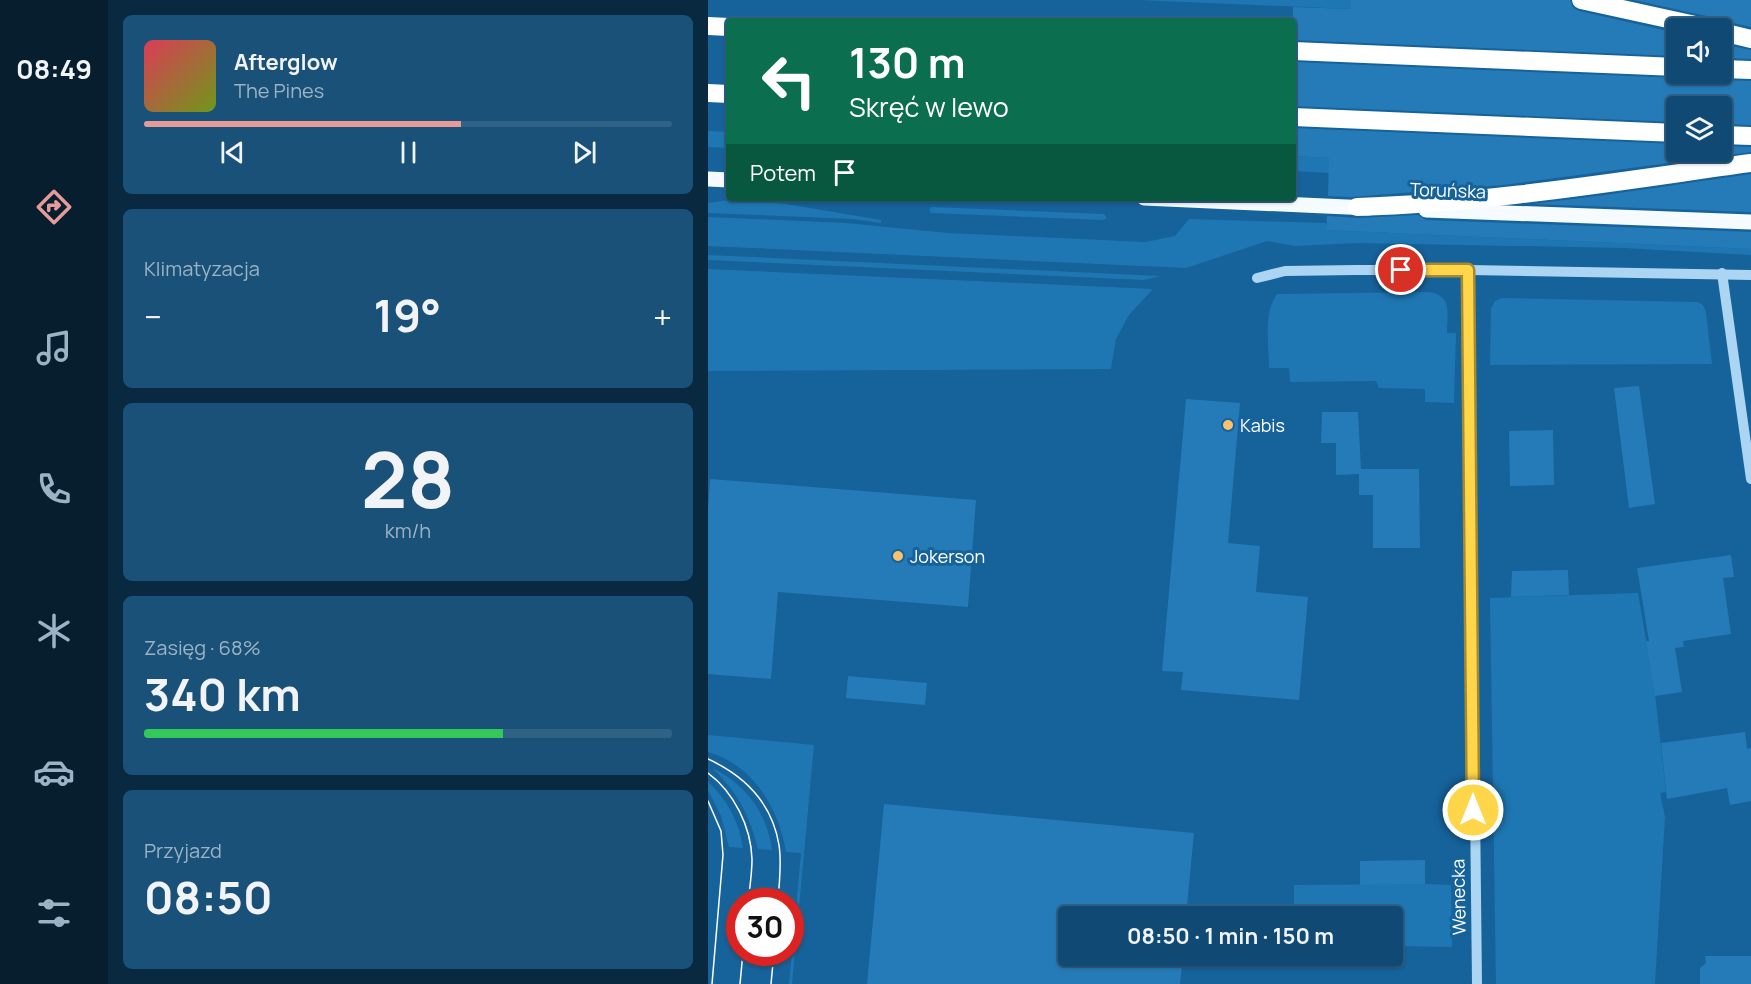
<!DOCTYPE html>
<html lang="pl">
<head>
<meta charset="utf-8">
<style>
  :root { --surface:#104a74; --page:#195179; --text:#f1f3f6; --muted:#9cb3c5; --line:#306286; --accent:#e69b98 }
  body { margin:0; font-family:Manrope,sans-serif; background:var(--page); color:var(--text); height:100vh; display:flex; flex-direction:column; font-size:22px; white-space:nowrap }
  * { box-sizing:border-box; margin:0 }
  p { font-size:20px; color:var(--muted) }
  .icon { flex:none; width:33px; height:33px; fill:none; stroke:currentColor; stroke-width:2; stroke-linecap:round; stroke-linejoin:round }
  .map { position:relative; flex:1; overflow:hidden }
  .details { display:flex; flex-direction:column; gap:15px; padding:15px; background:#092940; width:600px }
  .details>* { flex:none }
  .top-card { position:absolute; left:18px; top:18px; width:570px; height:183px; border-radius:6px; box-shadow:0 2px 4px #0004,0 0 0 2px var(--line); background:#0b6e4f; color:#fff; overflow:hidden }
  .tools { position:absolute; left:958px; top:18px; display:grid; gap:12px }
  .tools a { display:grid; place-items:center; width:66px; height:66px; border-radius:6px; background:var(--surface); box-shadow:0 2px 4px #0004,0 0 0 2px var(--line); font-size:30px }
  .speed { position:absolute; left:18px; top:888px; display:flex; gap:12px; font-size:30px; font-weight:700; text-align:center }
  .speed>* { display:grid; place-content:center; width:78px; height:78px; border-radius:50%; background:var(--surface); box-shadow:0 2px 4px #0004,0 0 0 2px var(--line); line-height:1 }
  .speed .limit { border:9px solid #d22; background:#fff; color:#111 }
  .pin { position:absolute; display:grid; place-items:center; width:51px; height:51px; color:#fff; margin:-26px; border:3px solid #fff; border-radius:50%; box-shadow:0 2px 6px #0007 }
  .me { position:absolute; width:66px; margin:-33px; rotate:0deg; stroke-linejoin:round; filter:drop-shadow(0 0 4px #0008) }
  .turn { display:flex; align-items:center; gap:21px; height:126px; padding:0 24px; font-size:27px }
  .turn .icon { width:78px; height:78px; stroke-width:2.5 }
  .turn b { display:block; font-size:42px; line-height:51px }
  .then { display:flex; align-items:center; height:57px; padding:0 24px; background:#0003; gap:12px; font-size:22px }
  .big { font-size:45px; font-weight:700; line-height:1.1 }
  .details .widget { flex:1; display:flex; flex-direction:column; justify-content:center; gap:9px; min-width:0; padding:0 21px; border-radius:9px; background:var(--page) }
  .details .dial { align-items:center; gap:0 }
  .dial b { font-size:78px; line-height:1 }
  .song { display:flex; align-items:center; gap:18px }
  .cover { width:72px; height:72px; border-radius:9px; background:linear-gradient(135deg,hsl(350 70% 55%),hsl(80 70% 35%)) }
  .played { height:6px; border-radius:3px; background:linear-gradient(90deg,var(--accent) 60%,var(--line) 60%) }
  .keys { display:flex; justify-content:space-around; direction:ltr }
  .heat { display:flex; justify-content:space-between; align-items:center; font-size:33px; direction:ltr }
  .charge { height:9px; border-radius:4px; background:linear-gradient(90deg,#34c759 68%,var(--line) 0) }
  .trip { position:absolute; left:350px; top:906px; width:345px; height:60px; border-radius:6px; background:var(--surface); box-shadow:0 2px 4px #0004,0 0 0 2px var(--line); font-weight:700; line-height:60px; text-align:center }
  main { display:flex; flex:1; min-height:0 }
  .tabs { display:flex; flex-direction:column; width:108px; justify-content:space-around; align-items:center; background:#061e2e; color:var(--muted) }
  .tabs .icon { width:42px; height:42px }
  .tabs .current { color:var(--accent) }
  .tabs b { font-size:27px; color:var(--text) }
  .map>svg:first-child { display:block }
  .green { fill:#1e77b3 }
  .building { fill:#257bb8 }
  .lines { fill:none; stroke-linecap:round; stroke-linejoin:round }
  .minor { stroke:#abd5f2; stroke-width:10 }
  .major { stroke:#f6fbff; stroke-width:15 }
  .highway { stroke:#fff; stroke-width:18 }
  .tram { stroke:#fff; stroke-width:1.5 }
  .route-casing { stroke:#a68a30; stroke-width:15 }
  .route { stroke:#ffd54a; stroke-width:10 }
  .poi-dot { fill:#ffc06c; stroke:#16629a; stroke-width:2 }
  .labels { text-anchor:middle; dominant-baseline:central; stroke-width:6; stroke-linejoin:round; paint-order:stroke }
  .street-label { font-size:18px; fill:#fff; stroke:#16629a }
  .poi-label { font-size:18px; fill:#fff; stroke:#16629a; text-anchor:start }
</style>
</head>
<body>
<main>
<nav class="tabs">
<b>08:49</b>
<svg class="icon current" aria-label="directions" viewBox="0 0 24 24"><path d="M12 3l9 9-9 9-9-9zM9 14v-3h6M13 9l2 2-2 2"/></svg>
<svg class="icon" aria-label="music" viewBox="0 0 24 24"><path d="M9 18V5l10-2v13"/><circle cx="6" cy="18" r="3"/><circle cx="16" cy="16" r="3"/></svg>
<svg class="icon" aria-label="phone" viewBox="0 0 24 24"><path d="M5 4h4l2 5-3 2q2 4 5 5l2-3 5 2v4C11 20 4 13 5 4z"/></svg>
<svg class="icon" aria-label="climate" viewBox="0 0 24 24"><path d="M12 3v18M4 7l16 10M4 17L20 7"/></svg>
<svg class="icon" aria-label="car" viewBox="0 0 24 24"><path d="M5 17H2v-5l4-1 3-4h7l3 4 3 1v5h-3M9 17h6M6 11h13"/><circle cx="7" cy="17" r="2"/><circle cx="17" cy="17" r="2"/></svg>
<svg class="icon" aria-label="filters" viewBox="0 0 24 24"><path d="M4 7h16M4 17h16"/><circle cx="9" cy="7" r="2"/><circle cx="15" cy="17" r="2"/></svg>
</nav>
<section class="details">
<div class="widget">
<div class="song"><i class="cover"></i><div><b>Afterglow</b><p>The Pines</p></div></div>
<div class="played"></div>
<div class="keys"><svg class="icon" aria-label="previous" viewBox="0 0 24 24"><path d="M18 5L8 12l10 7zM5 5v14"/></svg><svg class="icon" aria-label="pause" viewBox="0 0 24 24"><path d="M8 5v14M16 5v14"/></svg><svg class="icon" aria-label="next" viewBox="0 0 24 24"><path d="M6 5l10 7-10 7zM19 5v14"/></svg></div>
</div>
<div class="widget"><p>Klimatyzacja</p>
<div class="heat"><a>−</a><b class="big">19°</b><a>+</a></div>
</div>
<div class="widget dial"><b>28</b><p>km/h</p></div>
<div class="widget"><p>Zasięg · 68%</p><b class="big">340 km</b><div class="charge"></div></div>
<div class="widget"><p>Przyjazd</p><b class="big">08:50</b></div>
</section>
<div class="map">
<svg width="1043" height="984" viewBox="0 0 1043 984">
  <rect width="100%" height="100%" fill="#16629a"/>
  <g class="green">
    <polygon points="431,0 643,0 643,9"/>
    <polygon points="0,131 21,132 21,148 0,147"/>
    <polygon points="585,156 621,158 621,173 585,171"/>
    <polygon points="27,199 78,204 173,220 173,223 145,219 0,213 0,203"/>
    <polygon points="224,207 396,214 399,218 395,220 223,213 221,209"/>
    <polygon points="0,217 138,223 240,233 437,242 467,236 481,219 618,223 619,230 1043,249 1043,255 916,248 650,243 587,246 559,241 478,268 0,246"/>
    <polygon points="0,255 452,276 436,280 0,260"/>
    <polygon points="0,269 445,289 421,315 408,339 403,369 0,371"/>
    <path d="M720,292C745,295 739,313 739,333H748L746,403L717,402V389L671,388L668,381L582,382L581,368H561C561,345 555,313 569,294Z"/>
    <polygon points="794,298 989,302 995,305 998,312 1004,364 782,365 783,309 787,301"/>
    <polygon points="930,593 947,693 958,792 952,793 957,817 947,984 788,984 782,598"/>
    <path d="M0,735L106,745L84,984H81L93,853L78,852C71,808 45,765 0,752Z"/>
    <path d="M4,768C38,784 59,813 64,850L50,849C42,816 29,791 4,768Z"/>
    <path d="M0,782C20,800 31,822 35,848L21,847L13,816L0,790Z"/>
    <polygon points="717,884 743,885 744,947 684,946 684,916 586,916 586,885"/>
  </g>
  <g class="building">
    <polygon points="643,0 862,0 865,8 871,11 969,33 969,56 585,40 585,7 643,9"/>
    <polygon points="926,0 1043,0 1043,27 1017,21 1010,22 1003,17"/>
    <polygon points="1014,44 1043,50 1043,59 1014,58"/>
    <polygon points="585,62 969,78 978,74 1004,74 1008,78 1013,80 1043,81 1043,125 1014,124 1014,106 969,106 969,122 585,106"/>
    <polygon points="585,128 969,144 969,152 1014,152 1014,146 1043,147 1043,152 796,185 643,197 620,196 621,158 585,156"/>
    <polygon points="1043,174 1043,212 824,204 897,195"/>
    <polygon points="710,215 718,220 1043,232 1043,249 618,230 619,216 650,218"/>
    <polygon points="931,386 947,504 921,508 906,388"/>
    <polygon points="478,399 532,403 520,543 552,546 548,592 600,597 591,700 473,690 475,672 454,671"/>
    <polygon points="614,412 650,412 653,469 711,469 712,548 665,548 665,495 651,495 651,474 628,475 628,443 613,443"/>
    <polygon points="845,430 846,485 802,486 801,431"/>
    <polygon points="2,479 268,500 260,607 70,592 63,679 0,674 0,509"/>
    <polygon points="1023,555 1026,577 1015,578 1023,634 975,641 976,647 967,648 974,692 947,696 938,641 941,641 929,568"/>
    <polygon points="860,570 861,595 803,597 804,571"/>
    <polygon points="140,676 219,683 217,705 138,698"/>
    <polygon points="1037,732 1039,749 1043,748 1043,801 1022,805 1019,788 959,799 953,743"/>
    <polygon points="176,804 486,833 478,916 360,916 360,956 475,956 472,984 159,984"/>
    <polygon points="717,860 717,884 652,885 652,861"/>
    <polygon points="997,956 1043,956 1043,984 992,984 992,968 998,963"/>
  </g>
  <g class="lines">
    <g class="minor">
      <polyline points="761,270 769,984"/>
      <polyline points="1014,273 1043,479"/>
      <polyline points="549,278 577,271 648,270 761,270 1043,275"/>
    </g>
    <g class="major">
      <polyline points="0,179 21,180"/>
      <polyline points="436,198 661,208"/>
      <polyline points="718,210 1043,222"/>
    </g>
    <g class="highway">
      <polyline points="873,0 1001,28"/>
      <polyline points="0,26 21,27"/>
      <polyline points="1014,32 1043,39"/>
      <polyline points="585,51 969,67"/>
      <polyline points="1014,69 1043,70"/>
      <polyline points="0,93 21,94"/>
      <polyline points="585,117 969,133"/>
      <polyline points="1014,135 1043,136"/>
      <path d="M649,207C781,203 912,181 1043,163"/>
    </g>
    <g class="tram">
      <path d="M0,759C37,776 64,803 71,845C74,864 71,883 70,902"/>
      <path d="M0,773C26,792 43,827 44,859C44,873 42,887 40,902"/>
      <polyline points="0,801 13,831 15,855 4,984"/>
      <polyline points="32,984 35,952"/>
      <polyline points="63,984 66,952"/>
    </g>
  </g>
  <g class="lines">
    <g class="route-casing">
      <polyline id="route" points="693,270 760,270 765,810"/>
    </g>
    <use href="#route" class="route"/>
  </g>
  <g class="poi-dot">
    <circle cx="520" cy="425" r="6"/>
    <circle cx="190" cy="556" r="6"/>
  </g>
  <g class="labels">
    <g class="street-label">
      <text transform="translate(740 190) rotate(2)">Toruńska</text>
      <text transform="translate(750 897) rotate(-91)">Wenecka</text>
    </g>
    <g class="poi-label">
      <text x="532" y="425">Kabis</text>
      <text x="202" y="556">Jokerson</text>
    </g>
  </g>
</svg>
<div class="tools">
<a><svg class="icon" aria-label="sound" viewBox="0 0 24 24"><path d="M4 9h4l5-4v14l-5-4H4zM17 9q2 3 0 6"/></svg></a>
<a><svg class="icon" aria-label="layers" viewBox="0 0 24 24"><path d="M12 4l9 5-9 5-9-5zM3 14l9 5 9-5"/></svg></a>
</div>
<div class="speed"><div class="limit">30</div></div>
<div class="pin" style="left:693px;top:270px;background:#d93025"><svg class="icon" aria-label="arrive" viewBox="0 0 24 24"><path d="M6 21V4h12l-3 4 3 4H6"/></svg></div>
<svg class="me" style="left:765px;top:810px" viewBox="-20 -20 40 40"><circle r="17" fill="#ffd54a" stroke="#fff" stroke-width="3"/><path d="M0-11L8 9 0 5-8 9z" fill="#fff"/></svg>
<div class="trip">08:50 · 1 min · 150 m</div>
<div class="top-card">
<div class="turn"><svg class="icon" aria-label="left" viewBox="0 0 24 24"><path d="M17 20v-9H6M10 6l-5 5 5 5"/></svg><div><b>130 m</b>Skręć w lewo</div></div>
<div class="then">Potem<svg class="icon" aria-label="arrive" viewBox="0 0 24 24"><path d="M6 21V4h12l-3 4 3 4H6"/></svg></div>
</div>
</div>
</main>
</body>
</html>
